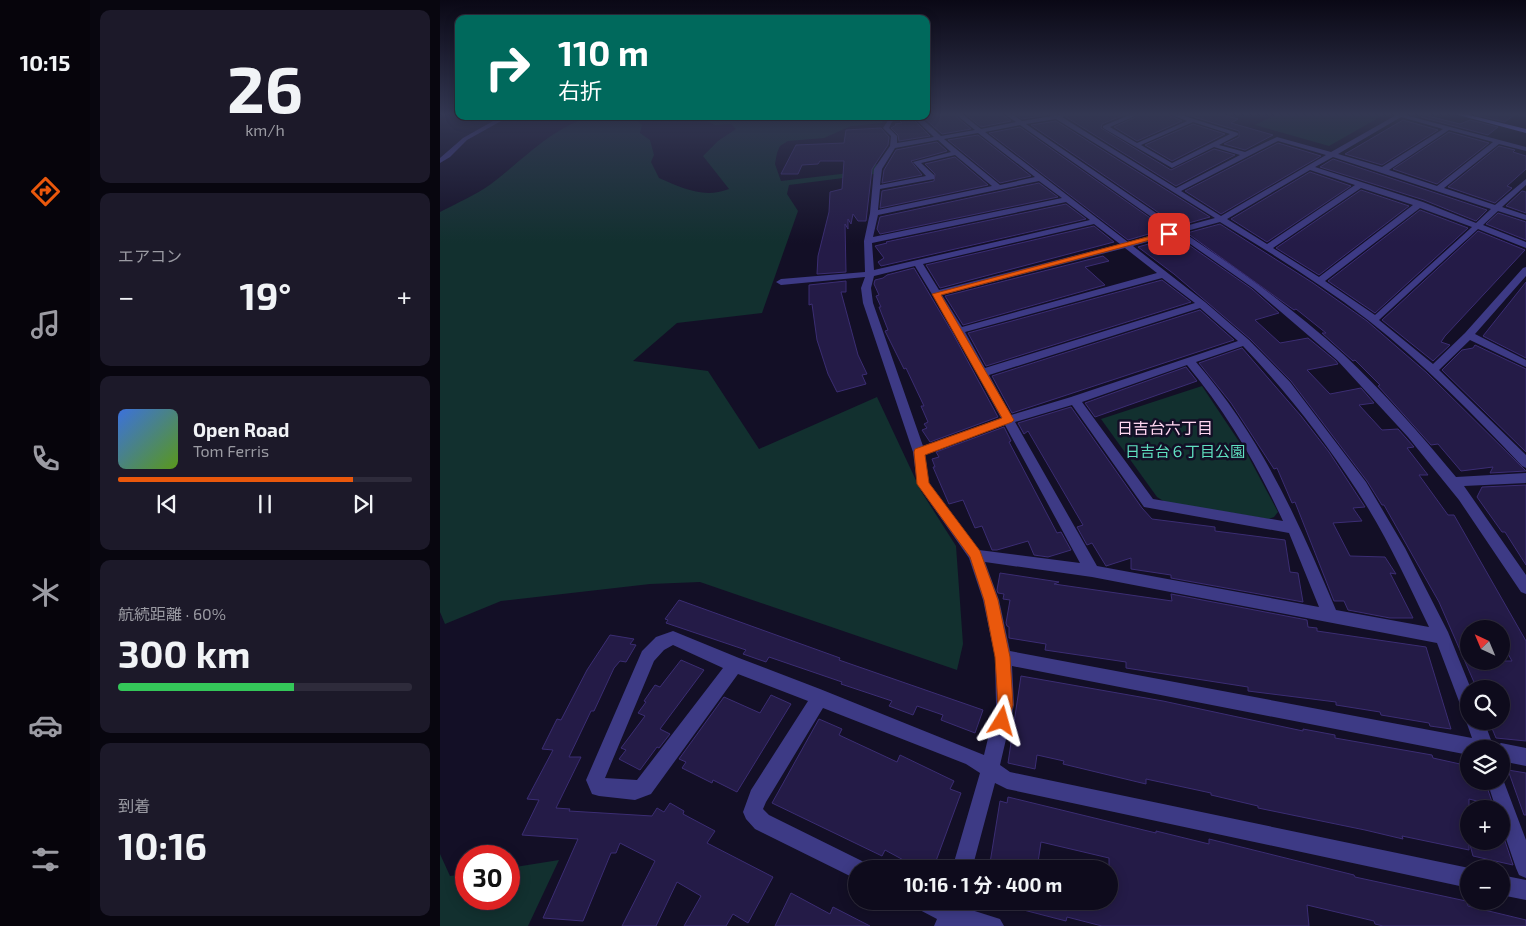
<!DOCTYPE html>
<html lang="ja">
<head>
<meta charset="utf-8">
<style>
  :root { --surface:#0e0b1c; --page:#1c1929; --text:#f1f3f6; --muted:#9b9ba3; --line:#2e2b3b; --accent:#ea580c }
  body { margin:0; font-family:"Exo 2","Noto Sans JP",sans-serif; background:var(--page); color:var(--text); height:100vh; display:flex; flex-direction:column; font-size:19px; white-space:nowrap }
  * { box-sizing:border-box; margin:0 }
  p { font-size:16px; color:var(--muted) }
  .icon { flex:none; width:28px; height:28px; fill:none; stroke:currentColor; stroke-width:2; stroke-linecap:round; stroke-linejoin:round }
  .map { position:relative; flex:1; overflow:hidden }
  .sheet { display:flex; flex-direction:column; gap:10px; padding:10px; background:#08060f; width:350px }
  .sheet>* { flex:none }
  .guide { position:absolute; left:15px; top:15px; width:475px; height:105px; border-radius:10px; box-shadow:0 2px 12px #0003,0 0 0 1px var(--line); background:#00695c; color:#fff; overflow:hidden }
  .needle { width:32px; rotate:316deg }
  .fabs { position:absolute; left:1020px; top:620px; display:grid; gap:10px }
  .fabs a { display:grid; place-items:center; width:50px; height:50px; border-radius:50%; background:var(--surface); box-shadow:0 2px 12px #0003,0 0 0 1px var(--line); font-size:25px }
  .speed { position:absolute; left:15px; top:845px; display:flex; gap:10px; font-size:25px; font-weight:700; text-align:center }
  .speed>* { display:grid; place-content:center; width:65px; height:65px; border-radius:50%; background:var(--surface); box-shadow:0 2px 12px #0003,0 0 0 1px var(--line); line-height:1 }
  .speed .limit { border:8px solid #d22; background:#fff; color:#111 }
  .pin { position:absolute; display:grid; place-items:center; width:42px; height:42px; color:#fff; margin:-21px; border-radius:10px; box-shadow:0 2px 8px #0006 }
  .me { position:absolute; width:55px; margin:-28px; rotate:8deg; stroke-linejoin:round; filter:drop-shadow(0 0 4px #0008) }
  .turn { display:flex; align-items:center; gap:18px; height:105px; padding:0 20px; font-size:22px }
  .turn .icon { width:65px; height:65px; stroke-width:2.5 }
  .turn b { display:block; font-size:35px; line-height:42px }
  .big { font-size:38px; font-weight:700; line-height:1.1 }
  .sheet .widget { flex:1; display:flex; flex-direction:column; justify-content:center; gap:8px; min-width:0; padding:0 18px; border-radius:10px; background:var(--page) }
  .sheet .dial { align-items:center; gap:0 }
  .dial b { font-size:65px; line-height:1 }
  .song { display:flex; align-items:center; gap:15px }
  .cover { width:60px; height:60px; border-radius:8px; background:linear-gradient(135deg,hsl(220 70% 55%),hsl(90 70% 35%)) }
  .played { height:5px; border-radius:2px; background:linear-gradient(90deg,var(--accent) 80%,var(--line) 80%) }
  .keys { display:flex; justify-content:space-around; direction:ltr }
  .heat { display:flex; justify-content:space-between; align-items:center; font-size:28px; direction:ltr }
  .charge { height:8px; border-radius:4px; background:linear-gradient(90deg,#34c759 60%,var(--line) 0) }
  .trip { position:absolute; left:408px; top:860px; width:270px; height:50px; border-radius:25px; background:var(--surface); box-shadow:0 2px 12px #0003,0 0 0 1px var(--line); font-weight:700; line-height:50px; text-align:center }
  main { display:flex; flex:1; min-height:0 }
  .tabs { display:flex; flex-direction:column; width:90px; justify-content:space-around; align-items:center; background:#06040b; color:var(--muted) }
  .tabs .icon { width:35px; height:35px }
  .tabs .on { color:var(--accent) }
  .tabs b { font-size:22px; color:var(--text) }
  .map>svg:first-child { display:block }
  .green { fill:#12302f }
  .building { fill:#241b47; stroke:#3b2d73; fill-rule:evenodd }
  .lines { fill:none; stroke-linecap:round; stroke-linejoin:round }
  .street { fill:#3d3a85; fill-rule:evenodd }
  .secondary { fill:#6f6bff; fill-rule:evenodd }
  .route { fill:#ea580c; stroke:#983908 }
  .labels { text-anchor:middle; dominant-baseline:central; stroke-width:5; stroke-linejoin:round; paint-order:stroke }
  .park-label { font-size:15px; fill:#5fe0c0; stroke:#130f26 }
  .neighbourhood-label { font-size:16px; fill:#ffd6f0; stroke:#130f26 }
</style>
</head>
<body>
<main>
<nav class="tabs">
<b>10:15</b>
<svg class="icon on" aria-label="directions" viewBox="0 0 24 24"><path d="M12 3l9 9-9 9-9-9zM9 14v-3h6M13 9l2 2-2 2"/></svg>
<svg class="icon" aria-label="music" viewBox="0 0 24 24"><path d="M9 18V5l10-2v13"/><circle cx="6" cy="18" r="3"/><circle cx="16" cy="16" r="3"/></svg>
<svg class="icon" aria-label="phone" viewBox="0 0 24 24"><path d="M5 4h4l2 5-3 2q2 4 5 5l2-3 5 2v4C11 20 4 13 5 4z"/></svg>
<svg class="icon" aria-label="climate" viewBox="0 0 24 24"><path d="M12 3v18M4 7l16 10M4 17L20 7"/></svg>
<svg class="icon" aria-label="car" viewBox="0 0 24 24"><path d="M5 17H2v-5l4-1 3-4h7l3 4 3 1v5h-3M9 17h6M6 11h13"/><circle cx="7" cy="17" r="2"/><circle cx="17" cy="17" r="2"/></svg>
<svg class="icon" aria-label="filters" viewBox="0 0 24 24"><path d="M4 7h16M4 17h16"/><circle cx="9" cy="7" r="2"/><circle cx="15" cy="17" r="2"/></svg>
</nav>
<section class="sheet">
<div class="widget dial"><b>26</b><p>km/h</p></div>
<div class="widget"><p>エアコン</p>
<div class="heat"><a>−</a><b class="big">19°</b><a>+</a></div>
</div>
<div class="widget">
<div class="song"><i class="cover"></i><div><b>Open Road</b><p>Tom Ferris</p></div></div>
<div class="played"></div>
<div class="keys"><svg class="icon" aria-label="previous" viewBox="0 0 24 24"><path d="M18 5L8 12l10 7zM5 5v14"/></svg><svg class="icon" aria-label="pause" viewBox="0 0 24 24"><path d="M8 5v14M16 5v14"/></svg><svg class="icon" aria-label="next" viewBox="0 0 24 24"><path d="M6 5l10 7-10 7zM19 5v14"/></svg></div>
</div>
<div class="widget"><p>航続距離 · 60%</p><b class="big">300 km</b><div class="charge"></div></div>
<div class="widget"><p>到着</p><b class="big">10:16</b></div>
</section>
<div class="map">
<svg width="1086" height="926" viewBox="0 0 1086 926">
  <rect width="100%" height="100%" fill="#130f26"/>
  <g class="green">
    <polygon points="839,113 947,113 889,146 815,125"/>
    <path d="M153,116H193L202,125L200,133L210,140L214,155L211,162L219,178C243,188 263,199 289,189L263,156L278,141L296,129L291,124L275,125L257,116H439L443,123L411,126L384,138L348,141L340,146L337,153L335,164L341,181L418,172L424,166L437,164L434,174L349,185L347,194L358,211L322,313L237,323L193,361L268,371L319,449L437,397L481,491L516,546L523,644L517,670L260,582L210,584L61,601L5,624L0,612V212C17,203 36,195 51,184C84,159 112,127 153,116Z"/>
    <polygon points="762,386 806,452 838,512 834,517 829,519 725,502 717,497 661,419"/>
    <polygon points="0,854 10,876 26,874 26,899 69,899 69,868 119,860 88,926 0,926"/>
  </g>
  <g class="building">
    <polygon points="496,113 512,113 531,129 502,134 482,116 500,116"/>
    <polygon points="524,113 561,113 571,121 541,127"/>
    <polygon points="573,113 606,113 607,115 582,119"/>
    <polygon points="633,113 689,113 662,124 661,128 731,170 774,149 795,155 736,186 626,117"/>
    <polygon points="704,113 724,113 742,121 697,141 674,127"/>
    <polygon points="741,113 776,113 798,119 791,123 833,135 805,150 784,144 799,137 799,131"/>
    <polygon points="1039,113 1073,113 1074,115 1065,122 1036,115"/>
    <polygon points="984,115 1020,124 1030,120 1058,127 1048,135 981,117"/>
    <polygon points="460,116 470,116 490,136 459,141 458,135 451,128 456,125 455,124 462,123 458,119"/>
    <polygon points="963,120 998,130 942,165 905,154"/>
    <polygon points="616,121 770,217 738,226 591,125"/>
    <polygon points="753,124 785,134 732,161 705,145"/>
    <polygon points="580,127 726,229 688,240 549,133"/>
    <polygon points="441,128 449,137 448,145 432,169 426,221 418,221 413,214 411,224 408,219 408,229 405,224 406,272 377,274 378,256 389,212 390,192 402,189 404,161 380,161 378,164 362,165 358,174 341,174 356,145 404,143 406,130"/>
    <polygon points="1009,132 1049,143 997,184 953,169"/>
    <polygon points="538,135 591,176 560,183 508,140"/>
    <polygon points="497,142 507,151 471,161 482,175 442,183 444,170 456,150"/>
    <polygon points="838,143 881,156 781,214 745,191"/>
    <polygon points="1059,146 1075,150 1073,152 1086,156 1086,169 1067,186 1072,188 1055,203 1008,187"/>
    <polygon points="515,157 548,185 440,208 442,191 494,181 495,174 485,164"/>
    <polygon points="893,159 1047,210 1036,221 984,200 880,167"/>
    <polygon points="870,172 911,186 827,242 791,219"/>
    <polygon points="599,183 618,197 440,234 437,229 440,217"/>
    <polygon points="921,190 969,206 879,275 836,248"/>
    <polygon points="1082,191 1086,192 1086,213 1066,206"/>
    <polygon points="626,204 646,219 441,266 438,262 444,258 435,246 447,243 446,242"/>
    <polygon points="980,210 1028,228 935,313 888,281"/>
    <polygon points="1058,213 1086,222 1086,240 1046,224"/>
    <polygon points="780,224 873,283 927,321 987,373 1086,471 1050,473 1053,467 1021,471 998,444 991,445 938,386 940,385 915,360 913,361 882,333 886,333 856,309 854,310 747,233"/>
    <polygon points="654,226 674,242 500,288 486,265"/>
    <polygon points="1038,231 1085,250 1005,336 1001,342 1010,345 993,361 942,320"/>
    <path d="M736,236L812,289L839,313L815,320L840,343L868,338L896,361L898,364L867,370L890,394L921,388L934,403L919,405L942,430L958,429L974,447L967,448L988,475H979L1008,515H1014L1086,641V741L1056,738L1049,721H1061V689H1037L999,602L944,505H942L927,481L851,381L810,339L734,274L698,247ZM1029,628L1061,629V641L1072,661H1029Z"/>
    <polygon points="663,256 669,261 645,267 665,285 523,325 505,296"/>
    <polygon points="474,268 512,332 558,417 490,442 482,430 487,428 484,424 488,422 481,406 484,406 466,368 464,369 445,331 448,330 439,307 441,307 436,296 439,295 434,284 435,280 443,278 447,275"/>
    <polygon points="722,280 751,302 546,366 528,333"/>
    <polygon points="406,281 406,292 401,292 418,355 427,374 422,375 426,384 397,392 388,374 377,340 372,304 369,305 369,285"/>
    <polygon points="1086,282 1086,358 1043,336"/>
    <polygon points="760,310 794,340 572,413 552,376"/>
    <polygon points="1035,345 1086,369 1086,452 1002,370 1022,350 1033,348"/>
    <polygon points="802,348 861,416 889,452 925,507 913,508 922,521 893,523 910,556 945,557 956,574 950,573 973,618 950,618 908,610 904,601 894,601 855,502 852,503 837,468 834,469 791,403 759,363"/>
    <polygon points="746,367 757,381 655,417 645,403"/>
    <polygon points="631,407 702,508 712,519 775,527 775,531 845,540 850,572 858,573 863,602 731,578 731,575 691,569 691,558 666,566 652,543 647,545 637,527 643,525 588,431 584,434 578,423"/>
    <polygon points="564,427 571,441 569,442 617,533 621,532 631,550 608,557 594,555 588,541 557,550 552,550 542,526 535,528 523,500 509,504 493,467 495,467 492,459 499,457 496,452"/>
    <polygon points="1086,485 1086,565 1065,532 1062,532 1037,497 1042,487"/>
    <polygon points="560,573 619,582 614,584 732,601 731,594 867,620 868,627 877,628 877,631 986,647 1011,729 990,726 989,723 941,715 940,712 896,705 896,702 808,691 808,687 686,668 686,662 605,650 606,644 569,638 569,627 567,626 566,623 570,600 563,599 564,594 558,593 557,590"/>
    <polygon points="239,600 400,658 399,660 543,710 535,733 501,720 503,715 477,706 473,715 449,706 452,701 401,684 402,682 329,657 326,662 303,654 306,650 226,623 228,620 225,619"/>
    <polygon points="170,635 194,639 190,644 196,645 186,662 180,661 174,668 154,711 151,711 129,757 141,757 116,808 130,809 129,811 212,816 217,808 224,812 230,803 244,811 243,814 275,831 267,843 333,877 308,923 293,914 286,926 244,926 261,896 237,882 216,926 182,926 215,861 180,843 176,853 171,853 143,921 103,918 138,839 82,835 99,800 87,799 113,750 102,749 117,719 121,720 147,670"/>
    <polygon points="241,660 264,670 220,729 230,734 219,748 217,747 200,770 179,759 186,750 181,748 205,716 198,713 206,702 204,701 215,685 220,687"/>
    <polygon points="581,676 723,701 863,731 863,729 895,735 895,738 992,755 993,758 1029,766 1029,781 1045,781 1053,805 1029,799 1029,850 962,836 963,839 925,830 818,808 818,806 771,795 771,793 706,779 706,784 623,764 624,761 597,755 595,769 568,763"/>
    <polygon points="331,695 351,704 297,792 273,780 272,783 242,768 246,762 239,759 284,697 320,713"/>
    <polygon points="379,719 402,729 399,735 457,762 460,755 514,781 510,789 521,793 493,869 480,869 445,850 442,856 332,803"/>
    <polygon points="1068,770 1086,773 1086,815 1084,815"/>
    <polygon points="568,797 716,833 716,831 769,844 769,839 914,875 915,877 1026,901 1028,906 1086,920 1086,926 943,926 935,924 934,921 867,905 869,926 662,926 627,917 626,921 568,906 568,901 669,901 669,858 601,842 597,869 549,869 560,801 567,803"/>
    <polygon points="1029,841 1065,841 1073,865 1033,856"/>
    <polygon points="351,893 390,914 393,907 430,926 335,926"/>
  </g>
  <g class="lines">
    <g class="street">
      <path d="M514,113H521L541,129L576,122L563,113H570L582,121L612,116L608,113L618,115L631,113L622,117L736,188L800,155L774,147L732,168L663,128V126L694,113H702L670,127L697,143L747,121L726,113H735L798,133V135L779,145L805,152L837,137L891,152L958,114L967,113L965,115L1086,147V151L1059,144L1004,188L1055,205L1086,179V185L1062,207L1086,215V220L1058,211L1043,225L1086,242V248L1038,229L939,320L993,364L1025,333L1083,268L1086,267V276L1035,334L1086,360V367L1030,340L999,370L1086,455V468L1082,466C1033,414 984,364 928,320C881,284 831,253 780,222L743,232C799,270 853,308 903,354C942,390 982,436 1016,477L1086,473V483L1024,486L1086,575V594L1081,592L1019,500L968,437L897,360L813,288L736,234L693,246L765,302L809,340L850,382L926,482L965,548L1008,632L1031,689H1029V714L1023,712L997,643L652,577L545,562L559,600L570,651L1032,738L1026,721L1029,715V721H1044L1054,748L1061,743L1086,748V766L1061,761V749H1029V755L572,666L574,705L560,765L570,772L1029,868L1031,869H1029V888L567,789L555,783L532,869H512L540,773L526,764L383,708L326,802L323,809L329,815L424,862L427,869H416V879L315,829L306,819L303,812L311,790L368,701L298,674L211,794L195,800L159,796L152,794L146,780L202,651L216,637L233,631L299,658L380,689L544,755L556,705L555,657L543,600L529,558L477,484L473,452L423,303L421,288L425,277L341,285L336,282L341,279L425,272L424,241L430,213L434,169L450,146L451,136L443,128L451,116H458L452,122L449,128L457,136V143L494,137L472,116H479L501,136L535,130ZM961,117L1003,129L942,167L898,154ZM616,119L775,218L738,228L586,124ZM753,122L790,134L732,163L701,145ZM580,125L730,230L688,242L545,132ZM1009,130L1053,142L997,186L949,170ZM538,133L595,177L560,185L504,139ZM498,140L511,152L473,162L486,176L440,185L442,169L455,148ZM838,141L886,155L781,216L741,191ZM515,155L552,186L438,210L440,189L494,179V175L481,163ZM893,157L1051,209L1036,223L983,202L875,167ZM870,170L915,185L827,244L787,219ZM599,181L622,198L433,237L438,215ZM921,188L973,205L879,277L833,248ZM626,202L650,220L434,270L432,243ZM980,208L1032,227L935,315L885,281ZM654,224L680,244L499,290L483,264ZM685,248L717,273L522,327L502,295ZM475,266L514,331L561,418L483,446L433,303L431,288L434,276ZM722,278L755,303L545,368L525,332ZM760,308L798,341L631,397L571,415L549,375ZM803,346C845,390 883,438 916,489C945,533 967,581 989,627L896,610C858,520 821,437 756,362ZM747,365C787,413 817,465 843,521L713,499L642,402ZM632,405L704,507L849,533L879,607L657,566L575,422ZM565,425L640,563L539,550L489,483L485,454ZM233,645L283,668L197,780L165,778L214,661L224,650Z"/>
      <polygon points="1075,113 1086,113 1086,117 1076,114"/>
      <polygon points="62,116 70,116 27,140 10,157 0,163 0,158 23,138"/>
      <polygon points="1061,774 1086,840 1086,878 1079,875 1076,868 1061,824 1061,809 1056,809 1047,781 1061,781"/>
      <polygon points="1061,875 1086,880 1086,900 1061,895"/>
      <polygon points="473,901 523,901 522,907 560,919 564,926 494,926 497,919 476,908"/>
    </g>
    <polygon class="secondary" points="1011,113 1021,113 1086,129 1086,133"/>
  </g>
  <linearGradient id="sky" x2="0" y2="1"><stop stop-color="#0a0815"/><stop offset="0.47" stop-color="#333752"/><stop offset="1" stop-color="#333752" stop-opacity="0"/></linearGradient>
  <rect width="1086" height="243" fill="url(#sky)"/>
  <polygon class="route" points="726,232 733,234 501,295 574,420 572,422 485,455 489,483 540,551 558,600 570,657 573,705 567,726 562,729 556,726 554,721 558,705 555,657 544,600 530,557 477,484 474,452 475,449 562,418 492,294"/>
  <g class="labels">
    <g class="park-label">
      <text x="745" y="451">日吉台６丁目公園</text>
    </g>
    <g class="neighbourhood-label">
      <text x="725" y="427">日吉台六丁目</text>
    </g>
  </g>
</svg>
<div class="fabs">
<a><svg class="needle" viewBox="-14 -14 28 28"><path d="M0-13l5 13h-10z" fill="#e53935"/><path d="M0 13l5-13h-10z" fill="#9b9ba3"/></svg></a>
<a><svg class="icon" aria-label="search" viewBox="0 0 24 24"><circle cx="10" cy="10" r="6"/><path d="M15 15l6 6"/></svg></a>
<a><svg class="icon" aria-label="layers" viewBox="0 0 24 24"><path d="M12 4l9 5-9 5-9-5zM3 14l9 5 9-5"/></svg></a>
<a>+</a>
<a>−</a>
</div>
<div class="speed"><div class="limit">30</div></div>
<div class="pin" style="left:729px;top:234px;background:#d93025"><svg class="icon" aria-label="arrive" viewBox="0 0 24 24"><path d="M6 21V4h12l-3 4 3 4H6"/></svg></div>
<svg class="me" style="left:562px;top:721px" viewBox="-20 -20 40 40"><path d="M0-17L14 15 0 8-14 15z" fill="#ea580c" stroke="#fff" stroke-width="4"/></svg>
<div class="trip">10:16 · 1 分 · 400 m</div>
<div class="guide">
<div class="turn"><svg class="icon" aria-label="right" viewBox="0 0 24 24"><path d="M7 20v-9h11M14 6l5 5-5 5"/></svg><div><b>110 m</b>右折</div></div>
</div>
</div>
</main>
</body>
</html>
